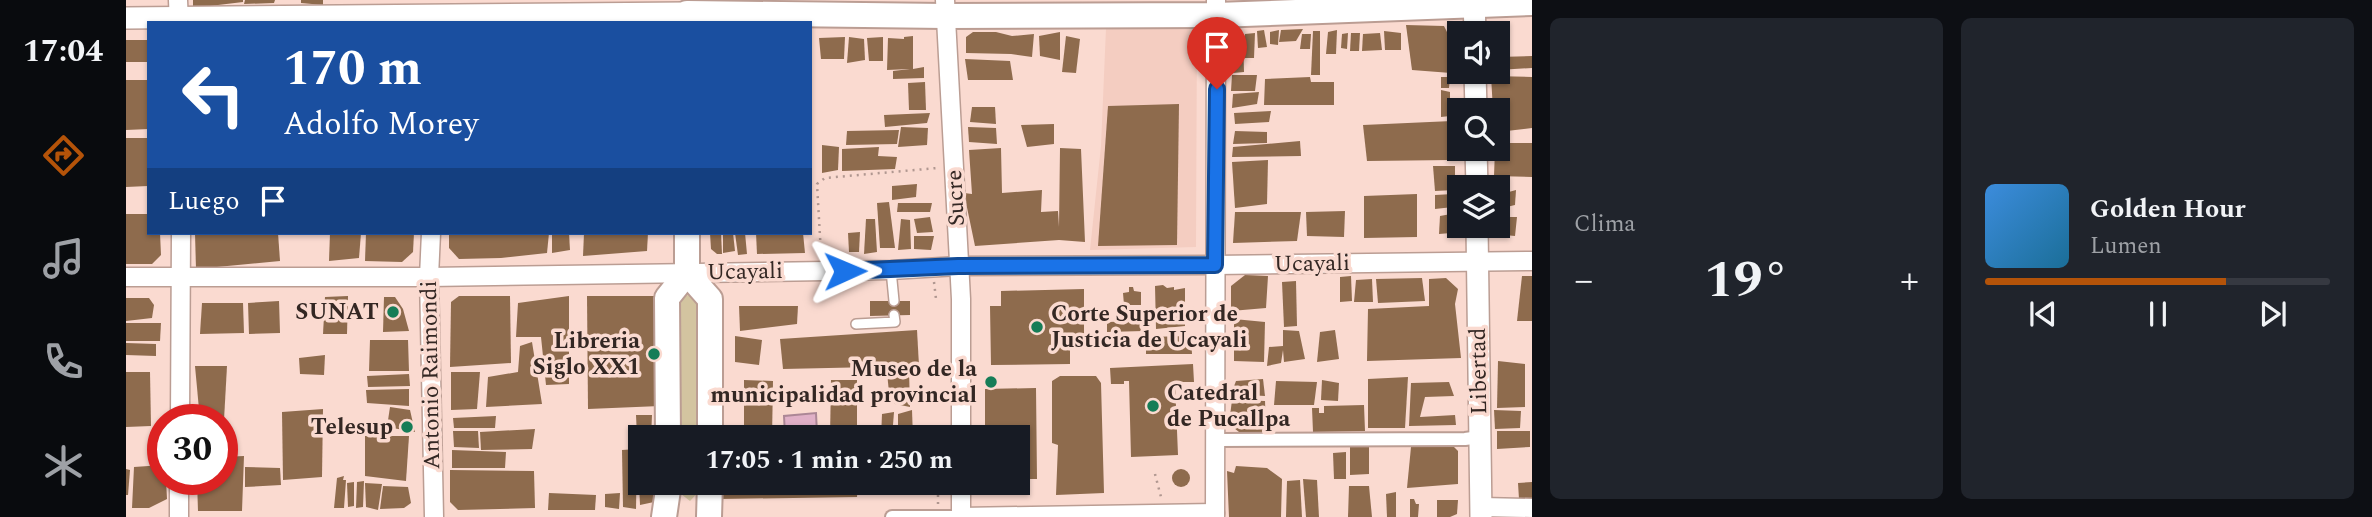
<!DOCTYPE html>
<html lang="es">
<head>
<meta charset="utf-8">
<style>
  :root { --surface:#171b24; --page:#20242c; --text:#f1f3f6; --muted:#9ea1a6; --line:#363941; --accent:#b45309 }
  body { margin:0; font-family:Spectral,serif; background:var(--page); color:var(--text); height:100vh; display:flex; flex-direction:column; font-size:26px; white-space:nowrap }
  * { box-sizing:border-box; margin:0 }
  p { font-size:23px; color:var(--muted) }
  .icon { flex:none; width:38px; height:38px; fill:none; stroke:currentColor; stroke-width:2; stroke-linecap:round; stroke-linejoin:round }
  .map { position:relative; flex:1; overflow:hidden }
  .side { display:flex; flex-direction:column; gap:18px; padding:18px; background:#0d0f14; width:840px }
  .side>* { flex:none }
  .guide { position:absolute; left:21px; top:21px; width:665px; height:214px; border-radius:0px; box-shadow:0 2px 5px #0004; background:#1a4fa0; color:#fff; overflow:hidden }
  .controls { position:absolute; left:1321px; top:21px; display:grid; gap:14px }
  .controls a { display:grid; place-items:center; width:63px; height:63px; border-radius:0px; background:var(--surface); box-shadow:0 2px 5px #0004; font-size:35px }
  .speed { position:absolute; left:21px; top:404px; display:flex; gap:14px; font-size:35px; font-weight:700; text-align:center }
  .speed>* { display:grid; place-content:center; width:91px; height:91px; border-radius:50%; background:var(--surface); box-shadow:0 2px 5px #0004; line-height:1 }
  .speed .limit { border:10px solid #d22; background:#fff; color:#111 }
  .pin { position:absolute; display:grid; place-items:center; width:60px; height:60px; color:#fff; margin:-72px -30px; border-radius:50% 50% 50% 0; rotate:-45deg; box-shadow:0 0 7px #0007 }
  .pin .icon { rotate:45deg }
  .me { position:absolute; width:77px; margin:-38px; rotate:89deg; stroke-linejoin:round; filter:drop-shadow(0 0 5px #0008) }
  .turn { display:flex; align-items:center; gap:24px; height:147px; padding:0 21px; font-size:32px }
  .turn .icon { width:91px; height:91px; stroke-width:2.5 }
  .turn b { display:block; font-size:49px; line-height:60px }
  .then { display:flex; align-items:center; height:66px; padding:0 21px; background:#0003; gap:14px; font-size:26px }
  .big { font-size:52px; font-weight:700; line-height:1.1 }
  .side .widget { flex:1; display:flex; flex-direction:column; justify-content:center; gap:10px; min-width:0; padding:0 24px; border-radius:10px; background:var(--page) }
  .song { display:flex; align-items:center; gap:21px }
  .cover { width:84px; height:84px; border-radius:10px; background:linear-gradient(135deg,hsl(210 70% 55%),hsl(200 70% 35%)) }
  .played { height:7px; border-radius:4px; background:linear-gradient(90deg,var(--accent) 70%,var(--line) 70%) }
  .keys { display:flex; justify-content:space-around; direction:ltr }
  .heat { display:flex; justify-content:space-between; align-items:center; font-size:38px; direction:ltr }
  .side .tiles { flex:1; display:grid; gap:18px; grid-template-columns:repeat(2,1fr) }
  .trip { position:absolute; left:502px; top:425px; width:402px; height:70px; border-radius:0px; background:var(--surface); box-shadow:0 2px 5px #0004; font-weight:700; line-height:70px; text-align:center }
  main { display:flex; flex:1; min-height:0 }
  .dock { display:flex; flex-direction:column; width:126px; justify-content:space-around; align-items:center; background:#090b0e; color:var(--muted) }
  .dock .icon { width:49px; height:49px }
  .dock .selected { color:var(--accent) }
  .dock b { font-size:32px; color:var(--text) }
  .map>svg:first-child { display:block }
  .built { fill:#f4cdc1 }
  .green { fill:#d3c4a0 }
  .water { fill:#e0b0c7; stroke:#ac8796; stroke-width:2 }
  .building { fill:#8e6b4d }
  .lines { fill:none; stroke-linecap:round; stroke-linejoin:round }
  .service-casing { stroke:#bb9d93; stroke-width:12 }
  .pedestrian-casing { stroke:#bb9d93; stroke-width:16 }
  .minor-casing { stroke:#bb9d93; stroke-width:21 }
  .tertiary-casing { stroke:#bb9d93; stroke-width:24 }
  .secondary-casing { stroke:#bb9d93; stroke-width:28 }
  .path { stroke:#b09790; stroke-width:2.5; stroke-dasharray:2 5; stroke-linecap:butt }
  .service { stroke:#fff; stroke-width:9 }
  .pedestrian { stroke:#fff; stroke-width:12 }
  .minor { stroke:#fff; stroke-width:18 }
  .tertiary { stroke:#fff; stroke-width:21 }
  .secondary { stroke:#fff; stroke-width:24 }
  .route-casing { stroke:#114b97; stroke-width:18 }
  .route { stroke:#1a73e8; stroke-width:12 }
  .poi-dot { fill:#167d57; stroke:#fadad0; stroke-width:2.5 }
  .labels { text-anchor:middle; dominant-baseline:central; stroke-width:7; stroke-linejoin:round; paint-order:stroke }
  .street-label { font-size:23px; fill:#332723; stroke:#fadad0 }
  .poi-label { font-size:23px; font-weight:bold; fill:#332723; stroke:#fadad0; text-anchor:end }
</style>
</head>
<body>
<main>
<nav class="dock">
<b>17:04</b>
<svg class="icon selected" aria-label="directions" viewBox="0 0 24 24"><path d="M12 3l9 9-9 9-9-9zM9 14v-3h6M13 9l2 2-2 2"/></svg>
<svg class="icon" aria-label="music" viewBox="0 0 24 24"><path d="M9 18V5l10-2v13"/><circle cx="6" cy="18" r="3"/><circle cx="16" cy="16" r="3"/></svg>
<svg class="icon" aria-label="phone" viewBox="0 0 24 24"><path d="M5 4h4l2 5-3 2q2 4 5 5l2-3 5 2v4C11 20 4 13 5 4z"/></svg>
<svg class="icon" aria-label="climate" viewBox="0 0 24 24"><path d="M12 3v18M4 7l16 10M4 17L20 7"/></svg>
</nav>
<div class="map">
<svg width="1406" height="517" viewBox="0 0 1406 517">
  <rect width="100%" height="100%" fill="#fadad0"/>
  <polygon class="built" points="1071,24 1070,247 964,250 975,146 980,28"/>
  <g class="green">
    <polygon points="562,295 575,302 578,437 549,437 545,302"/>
    <polygon points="551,483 579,483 579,485 564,501 551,491"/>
  </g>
  <polygon class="water" points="690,413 691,434 659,435 658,416"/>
  <g class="building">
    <polygon points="67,0 117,0 117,2 67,8"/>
    <polygon points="119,0 149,0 148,3 118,4"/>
    <polygon points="175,0 197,0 197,5 175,3"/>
    <polygon points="1280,25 1318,26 1325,40 1325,73 1286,70"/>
    <polygon points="1177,29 1170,41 1153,42 1155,30"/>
    <polygon points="1138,30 1141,47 1132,48 1131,31"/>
    <polygon points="1153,30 1152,45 1144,44 1144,32"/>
    <polygon points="1211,30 1210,54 1200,54 1202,32"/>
    <polygon points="1187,31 1194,31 1194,75 1185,75"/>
    <polygon points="1258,31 1275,33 1275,50 1259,50"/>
    <polygon points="847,32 870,32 886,36 908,34 906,57 885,54 840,53 840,37"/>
    <polygon points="934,32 934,60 914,56 913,36"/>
    <polygon points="1112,33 1117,34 1118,72 1107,73 1108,38"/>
    <polygon points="1129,33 1128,58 1119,58 1119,34"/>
    <polygon points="1222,33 1221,49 1215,48 1216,34"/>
    <polygon points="1225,33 1234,33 1233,51 1224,51"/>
    <polygon points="1254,33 1256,50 1236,51 1237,34"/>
    <polygon points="1176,34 1185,34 1184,49 1174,49"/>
    <polygon points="787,36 787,69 798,67 798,78 767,79 767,71 784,69 761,70 762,38 778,39 778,37"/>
    <polygon points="940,36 954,39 950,73 936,72"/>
    <polygon points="719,37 718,59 695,59 693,38"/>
    <polygon points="723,37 738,39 739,60 721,63"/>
    <polygon points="757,37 757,61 743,61 741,38"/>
    <rect x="0" y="40" width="23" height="22"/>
    <polygon points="1406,56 1406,68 1372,70 1372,57"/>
    <polygon points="839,59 884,61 887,80 842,80"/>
    <polygon points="1106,75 1131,75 1129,91 1105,91"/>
    <polygon points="1365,76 1406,77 1406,128 1372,132 1372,110 1367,110"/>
    <polygon points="1184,77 1185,82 1208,82 1208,105 1138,105 1139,79"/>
    <polygon points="1315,77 1324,77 1323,88 1315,88"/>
    <polygon points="0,80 23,80 23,129 0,130"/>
    <polygon points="799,82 800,110 783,110 782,83"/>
    <polygon points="1315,90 1324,92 1324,116 1315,117"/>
    <polygon points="1133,92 1131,104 1106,108 1107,94"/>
    <polygon points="1053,104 1051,245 972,246 982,106"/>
    <polygon points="846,107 869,107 870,124 844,122"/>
    <polygon points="1145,111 1143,122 1109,124 1108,113"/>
    <polygon points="804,113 801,123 759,127 758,115"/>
    <polygon points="1326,121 1326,160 1241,161 1237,125"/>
    <polygon points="928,124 928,144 901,147 895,125"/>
    <polygon points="775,127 802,128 801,145 772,147"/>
    <polygon points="842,127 870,128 871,144 843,142"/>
    <polygon points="773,130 771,144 720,145 721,131"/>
    <polygon points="1109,131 1141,132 1141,143 1107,144"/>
    <polygon points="0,138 23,138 22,186 0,187"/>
    <polygon points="1174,141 1175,156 1106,157 1107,147"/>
    <polygon points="1372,143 1406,143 1406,177 1368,176 1369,149 1372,149"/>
    <polygon points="696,145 713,147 712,170 696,173"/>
    <polygon points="753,147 752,156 771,157 769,169 716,171 716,149"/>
    <polygon points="875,148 876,193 916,190 915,212 932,211 933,227 934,148 955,149 959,242 933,240 849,246 838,193 846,194 843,150"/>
    <polygon points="1142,160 1141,204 1109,208 1106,162"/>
    <polygon points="1307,166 1329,166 1329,190 1309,191"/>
    <polygon points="791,184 790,197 766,200 766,186"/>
    <polygon points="1390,190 1389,205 1372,209 1372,195"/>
    <polygon points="1291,194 1291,237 1238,238 1238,196"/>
    <polygon points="1327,194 1327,207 1309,209 1309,195"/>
    <polygon points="763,202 769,248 754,248 751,203"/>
    <polygon points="772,203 806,203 804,212 771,212"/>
    <polygon points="1219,211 1218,237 1181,236 1180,212"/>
    <polygon points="1109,212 1175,212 1171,241 1107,243"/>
    <polygon points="0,214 23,214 23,233 34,233 35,255 26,264 0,264"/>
    <polygon points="1325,214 1325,233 1313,234 1314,216"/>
    <polygon points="804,217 807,232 791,233 788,219"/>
    <polygon points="1372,217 1391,217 1389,236 1368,234 1367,226 1372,226"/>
    <polygon points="740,219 749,219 751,252 738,254"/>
    <polygon points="775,219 784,220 785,249 772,250"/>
    <polygon points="734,232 733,252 723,252 722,233"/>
    <polygon points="69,233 152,233 154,261 70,269"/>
    <polygon points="204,233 235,233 233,258 203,261"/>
    <polygon points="240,233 288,233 287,252 276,262 239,261"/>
    <polygon points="323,233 423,233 421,253 375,258 333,259 323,248"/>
    <polygon points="426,233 443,233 444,250 426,253"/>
    <polygon points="458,233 522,233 521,251 457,256"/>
    <polygon points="584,233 595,233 596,254 591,254 585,249"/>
    <polygon points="597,233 607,233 609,251 597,253"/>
    <polygon points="609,233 619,233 621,254 612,255"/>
    <polygon points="630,233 677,233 679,253 631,254"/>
    <polygon points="788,236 808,236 805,250 788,249"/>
    <polygon points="1119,275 1142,276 1140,308 1105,311 1105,286"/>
    <polygon points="1225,276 1226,301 1214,302 1214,277"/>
    <polygon points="1396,276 1406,276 1406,321 1391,321"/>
    <polygon points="1296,278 1299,301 1252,303 1250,279"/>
    <polygon points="1320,278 1332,289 1329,304 1335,358 1241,361 1242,309 1303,306 1303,279"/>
    <polygon points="1246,279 1247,302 1228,302 1230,280"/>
    <polygon points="1170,281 1171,326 1158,327 1156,282"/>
    <polygon points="1037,285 1041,288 1048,287 1048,290 1059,288 1059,326 1030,329 1029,286"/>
    <polygon points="1003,287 1007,287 1008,291 1015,292 1015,305 998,305 997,293 1003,292"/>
    <polygon points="958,289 958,349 944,349 944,364 865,365 864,306 875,306 875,291"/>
    <polygon points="222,296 221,334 197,334 199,297"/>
    <polygon points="333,296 384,296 385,363 324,367 325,302"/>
    <polygon points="443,296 443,384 420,385 415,337 390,337 392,303"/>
    <polygon points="461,296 538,296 534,406 462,409"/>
    <polygon points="258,297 269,297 277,309 283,331 257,332"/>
    <polygon points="0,298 23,298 28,305 26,318 0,321"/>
    <polygon points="153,301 154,333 123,334 122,303"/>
    <polygon points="744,301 784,301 784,315 744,316"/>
    <polygon points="76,303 117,303 118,333 74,334"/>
    <polygon points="613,306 672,306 671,324 614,331"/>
    <polygon points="1108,319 1139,322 1138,362 1108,361"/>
    <polygon points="1016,321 1017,331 981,332 981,322"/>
    <polygon points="0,323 35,323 34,341 0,341"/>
    <polygon points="791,330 793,366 657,369 654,339"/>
    <polygon points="1157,330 1173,331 1179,359 1158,362 1157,350 1155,363 1141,366 1143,347 1157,346"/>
    <polygon points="1209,330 1213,359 1191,362 1194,332"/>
    <polygon points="609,336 636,340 633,365 609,362"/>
    <polygon points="1065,336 1066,354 1020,354 1020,337"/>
    <polygon points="244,340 282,340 283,371 243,371"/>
    <polygon points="406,342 416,404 360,407 362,377 392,372 394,346"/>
    <polygon points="0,343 30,344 30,356 0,355"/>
    <polygon points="199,355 198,375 174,374 173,358"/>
    <polygon points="1372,361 1399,364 1399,407 1371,408"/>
    <polygon points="1067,364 1068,382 1049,382 1052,455 1005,457 1003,381 998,381 998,384 985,384 984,368"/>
    <polygon points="69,366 101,366 98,420 74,420"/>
    <polygon points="783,370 784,407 764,403 761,372"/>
    <polygon points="0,372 24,372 25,426 0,427"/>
    <polygon points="325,372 354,372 351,409 325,410"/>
    <polygon points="283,374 284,386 242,387 241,376"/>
    <polygon points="934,376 970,376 975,383 978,493 930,495 932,445 926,443 926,381"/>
    <polygon points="1282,377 1279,428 1242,428 1242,379"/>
    <polygon points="1137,379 1139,396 1105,394 1110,381"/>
    <polygon points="618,380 647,381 646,438 618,438"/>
    <polygon points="705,380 731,380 731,438 704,438"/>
    <polygon points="1196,380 1213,383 1212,401 1195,400"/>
    <polygon points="1150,381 1191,382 1188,405 1148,405"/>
    <polygon points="1323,382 1328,396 1299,397 1294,417 1329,415 1330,425 1283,426 1285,383"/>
    <polygon points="910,388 911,479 892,479 892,438 859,438 859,389"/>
    <polygon points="283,389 283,406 241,403 240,390"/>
    <polygon points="1106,400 1139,401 1140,433 1113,432 1103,424"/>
    <polygon points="1238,405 1239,431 1187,432 1186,408 1193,408 1193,413 1198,413 1198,406"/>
    <polygon points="264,407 284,410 289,432 261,427"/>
    <polygon points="197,409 196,477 157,480 156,412"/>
    <polygon points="786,410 787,438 772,438 772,414"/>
    <polygon points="1368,410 1395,411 1394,428 1369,429"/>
    <polygon points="768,412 766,438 755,438 756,414"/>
    <polygon points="510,415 526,415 525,438 514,438 514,458 512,458"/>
    <polygon points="370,416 369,428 328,428 327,418"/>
    <polygon points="409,429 406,449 355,450 354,432"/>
    <polygon points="327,431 352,431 353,448 328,447"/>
    <polygon points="1371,431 1404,431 1404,447 1371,449"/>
    <polygon points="239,436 283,436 280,481 239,476"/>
    <polygon points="1325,444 1332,451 1332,484 1281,488 1285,447"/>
    <polygon points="1224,446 1243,447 1243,474 1224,475"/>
    <polygon points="511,449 510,509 497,507 496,450"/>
    <polygon points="326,450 380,452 379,468 326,468"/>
    <polygon points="1220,452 1220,479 1208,479 1207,453"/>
    <polygon points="118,456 116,511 72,511 71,480 96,480 96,457"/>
    <polygon points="37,465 37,480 40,480 41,499 23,508 6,508 8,467"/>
    <polygon points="1110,466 1141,468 1156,479 1155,517 1103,517 1101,471 1108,473"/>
    <polygon points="119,467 154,468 155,485 119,487"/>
    <polygon points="0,469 4,470 2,495 0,495"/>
    <circle cx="1055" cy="478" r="9"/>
    <polygon points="324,470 408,471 409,508 332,510 324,502"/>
    <polygon points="218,476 217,480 220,480 218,508 208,508 211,478"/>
    <polygon points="1177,479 1191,480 1193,517 1180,517"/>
    <polygon points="1174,480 1176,517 1160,517 1161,481"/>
    <polygon points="238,481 237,507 230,508 231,482"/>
    <polygon points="228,482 228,506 222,507 221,483"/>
    <polygon points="1406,482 1406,499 1393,499 1392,483"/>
    <polygon points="239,483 256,484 252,510 240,507"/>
    <polygon points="513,483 527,483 528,502 514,505"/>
    <polygon points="594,483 732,483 731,497 594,499"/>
    <polygon points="257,486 282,487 285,503 278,508 254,509"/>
    <polygon points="1223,486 1243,486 1246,517 1222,517"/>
    <polygon points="1270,492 1270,517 1261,517 1260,494"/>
    <polygon points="423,493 470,495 469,510 422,510"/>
    <polygon points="494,493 493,509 479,507 479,494"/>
    <polygon points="1284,499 1288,499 1290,504 1293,504 1292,517 1284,517"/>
    <polygon points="1311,500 1332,500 1331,514 1324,517 1311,517"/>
  </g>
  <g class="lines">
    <g class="service-casing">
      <g id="service">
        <polyline points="765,270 768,301"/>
        <polyline points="730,324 769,322 768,315"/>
      </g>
    </g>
    <g class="pedestrian-casing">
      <g id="pedestrian">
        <polyline points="1091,440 1339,439 1354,437"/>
        <polyline points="766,517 835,517"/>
      </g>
    </g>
    <g class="minor-casing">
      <g id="minor">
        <polyline points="52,0 53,23"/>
        <polyline points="819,0 835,299 835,438"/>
        <polyline points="305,233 303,277 308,517"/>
        <polyline points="0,277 303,277 765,270 832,266 1089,265 1406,261"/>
        <polyline points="54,420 55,233"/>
        <polyline points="835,483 835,517"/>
        <polyline points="1356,507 1406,508"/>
        <polyline points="53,517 53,480"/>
        <polyline points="835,517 1089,513"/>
        <polyline points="1089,517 1090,0"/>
      </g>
    </g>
    <g class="tertiary-casing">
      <g id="tertiary">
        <polyline points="1348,0 1349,33"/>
        <polyline points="0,18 561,13"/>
        <polyline points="1349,72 1350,110"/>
        <polyline points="1350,149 1351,187"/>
        <polyline points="1351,226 1355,517"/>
      </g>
    </g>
    <g class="secondary-casing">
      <g id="secondary">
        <polyline points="561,13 819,16 1091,15 1406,3"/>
        <polyline points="561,273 584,299 584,438"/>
        <polyline points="542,438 541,298 561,273 561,233"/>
        <polyline points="538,517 543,483"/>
        <polyline points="583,517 584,483"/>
      </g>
    </g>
    <g class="path">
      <polyline points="695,254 691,184 699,178 811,168"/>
      <polyline points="808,282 810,299"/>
      <polyline points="1029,474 1035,497"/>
      <polyline points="812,488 812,506"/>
    </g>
    <use href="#service" class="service"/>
    <use href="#pedestrian" class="pedestrian"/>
    <use href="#minor" class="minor"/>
    <use href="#tertiary" class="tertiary"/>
    <use href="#secondary" class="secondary"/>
  </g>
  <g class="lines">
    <g class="route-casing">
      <polyline id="route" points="719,271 832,266 1089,265 1091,89"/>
    </g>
    <use href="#route" class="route"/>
  </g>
  <g class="poi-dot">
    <circle cx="267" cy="312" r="7"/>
    <circle cx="911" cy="327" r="7"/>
    <circle cx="528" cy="354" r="7"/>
    <circle cx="865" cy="382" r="7"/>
    <circle cx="1027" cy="406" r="7"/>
    <circle cx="281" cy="427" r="7"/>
  </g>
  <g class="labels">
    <g class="street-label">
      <text transform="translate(830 198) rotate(-93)">Sucre</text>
      <text transform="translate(1186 264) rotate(-1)">Ucayali</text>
      <text transform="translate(619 272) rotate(-1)">Ucayali</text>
      <text transform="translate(1353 371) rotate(-91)">Libertad</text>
      <text transform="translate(305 375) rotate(-91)">Antonio Raimondi</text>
    </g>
    <g class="poi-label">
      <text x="253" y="312">SUNAT</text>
      <text x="925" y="314" text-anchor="start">Corte Superior de<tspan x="925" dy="26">Justicia de Ucayali</tspan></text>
      <text x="514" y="341">Libreria<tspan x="514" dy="26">Siglo XX1</tspan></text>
      <text x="851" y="369">Museo de la<tspan x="851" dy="26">municipalidad provincial</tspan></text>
      <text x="1041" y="393" text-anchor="start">Catedral<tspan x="1041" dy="26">de Pucallpa</tspan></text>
      <text x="267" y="427">Telesup</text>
    </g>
  </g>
</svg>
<div class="controls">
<a><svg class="icon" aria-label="sound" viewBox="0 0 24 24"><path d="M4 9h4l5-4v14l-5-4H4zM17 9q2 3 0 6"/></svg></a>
<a><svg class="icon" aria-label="search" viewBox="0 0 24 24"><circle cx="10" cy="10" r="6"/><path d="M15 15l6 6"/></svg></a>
<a><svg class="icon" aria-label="layers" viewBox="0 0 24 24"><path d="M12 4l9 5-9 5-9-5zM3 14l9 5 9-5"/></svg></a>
</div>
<div class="speed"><div class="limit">30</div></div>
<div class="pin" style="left:1091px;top:89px;background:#d93025"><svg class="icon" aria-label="arrive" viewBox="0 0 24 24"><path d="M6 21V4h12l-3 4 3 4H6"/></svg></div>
<svg class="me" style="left:719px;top:271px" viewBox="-20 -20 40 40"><path d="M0-17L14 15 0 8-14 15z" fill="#1a73e8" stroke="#fff" stroke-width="4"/></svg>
<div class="trip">17:05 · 1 min · 250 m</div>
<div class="guide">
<div class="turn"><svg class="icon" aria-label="left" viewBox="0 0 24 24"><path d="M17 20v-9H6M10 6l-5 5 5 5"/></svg><div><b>170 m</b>Adolfo Morey</div></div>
<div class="then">Luego<svg class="icon" aria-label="arrive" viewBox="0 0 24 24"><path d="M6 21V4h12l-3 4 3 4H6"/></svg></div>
</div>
</div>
<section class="side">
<div class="tiles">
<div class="widget"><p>Clima</p>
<div class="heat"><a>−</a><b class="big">19°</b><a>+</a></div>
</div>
<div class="widget">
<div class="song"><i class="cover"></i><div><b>Golden Hour</b><p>Lumen</p></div></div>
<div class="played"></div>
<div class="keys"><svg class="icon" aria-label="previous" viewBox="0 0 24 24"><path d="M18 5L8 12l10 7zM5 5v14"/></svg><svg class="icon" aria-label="pause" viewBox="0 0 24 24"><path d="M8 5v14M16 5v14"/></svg><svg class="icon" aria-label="next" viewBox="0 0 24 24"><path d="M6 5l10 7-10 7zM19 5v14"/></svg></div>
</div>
</div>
</section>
</main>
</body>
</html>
